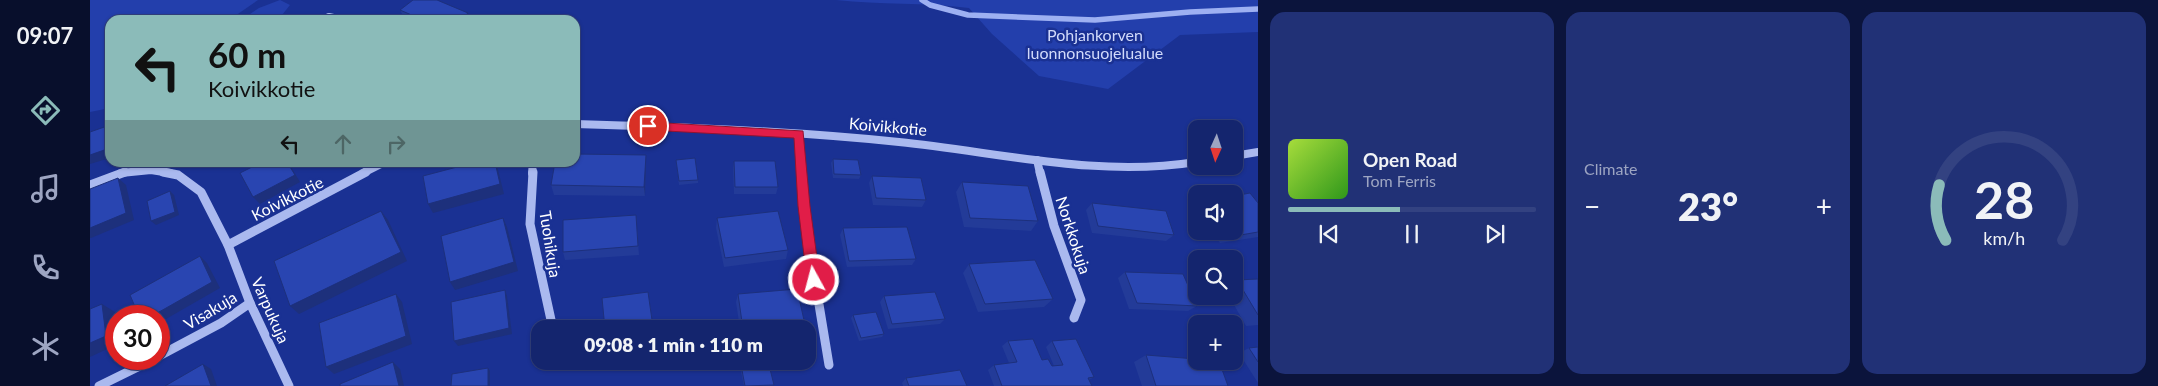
<!DOCTYPE html>
<html lang="en">
<head>
<meta charset="utf-8">
<style>
  :root { --surface:#14256e; --page:#213176; --text:#f1f3f6; --muted:#9da5c2; --line:#334281; --accent:#8bbbb9 }
  body { margin:0; font-family:Lato,sans-serif; background:var(--page); color:var(--text); height:100vh; display:flex; flex-direction:column; font-size:19px; white-space:nowrap }
  * { box-sizing:border-box; margin:0 }
  p { font-size:16px; color:var(--muted) }
  .icon { flex:none; width:28px; height:28px; fill:none; stroke:currentColor; stroke-width:2; stroke-linecap:round; stroke-linejoin:round }
  .map { position:relative; flex:1; overflow:hidden }
  .side { display:flex; flex-direction:column; gap:12px; padding:12px; background:#0b143c; width:900px }
  .side>* { flex:none }
  .guide { position:absolute; left:15px; top:15px; width:475px; height:152px; border-radius:15px; box-shadow:0 1px 4px #0004,0 0 0 1px var(--line); background:#8bbbb9; color:#111; overflow:hidden }
  .needle { width:32px; rotate:183deg }
  .controls { position:absolute; left:1098px; top:120px; display:grid; gap:10px }
  .controls a { display:grid; place-items:center; width:55px; height:55px; border-radius:10px; background:var(--surface); box-shadow:0 1px 4px #0004,0 0 0 1px var(--line); font-size:25px }
  .speed { position:absolute; left:15px; top:305px; display:flex; gap:10px; font-size:25px; font-weight:700; text-align:center }
  .speed>* { display:grid; place-content:center; width:65px; height:65px; border-radius:50%; background:var(--surface); box-shadow:0 1px 4px #0004,0 0 0 1px var(--line); line-height:1 }
  .speed .limit { border:8px solid #d22; background:#fff; color:#111 }
  .pin { position:absolute; display:grid; place-items:center; width:42px; height:42px; color:#fff; margin:-21px; border:2px solid #fff; border-radius:50%; box-shadow:0 1px 5px #0007 }
  .me { position:absolute; width:55px; margin:-28px; rotate:353deg; stroke-linejoin:round; filter:drop-shadow(0 0 4px #0008) }
  .turn { display:flex; align-items:center; gap:18px; height:105px; padding:0 20px; font-size:22px }
  .turn .icon { width:65px; height:65px; stroke-width:2.5 }
  .turn b { display:block; font-size:35px; line-height:42px }
  .lanes { display:flex; align-items:center; height:48px; padding:0 20px; background:#0003; justify-content:center; gap:25px; direction:ltr }
  .lanes .off { opacity:.35 }
  .big { font-size:38px; font-weight:800; line-height:1.1 }
  .side .tile { flex:1; display:flex; flex-direction:column; justify-content:center; gap:8px; min-width:0; padding:0 18px; border-radius:15px; background:var(--page) }
  .side .dial { align-items:center; gap:0 }
  .dial svg { height:130px; overflow:visible; fill:none; stroke:var(--line); stroke-width:7; stroke-linecap:round; text-anchor:middle }
  .dial text { fill:var(--text); stroke:none }
  .song { display:flex; align-items:center; gap:15px }
  .cover { width:60px; height:60px; border-radius:8px; background:linear-gradient(135deg,hsl(80 70% 55%),hsl(110 70% 35%)) }
  .played { height:5px; border-radius:2px; background:linear-gradient(90deg,var(--accent) 45%,var(--line) 45%) }
  .keys { display:flex; justify-content:space-around; direction:ltr }
  .heat { display:flex; justify-content:space-between; align-items:center; font-size:28px; direction:ltr }
  .side .tiles { flex:1; display:grid; gap:12px; grid-template-columns:repeat(3,1fr) }
  .trip { position:absolute; left:441px; top:320px; width:285px; height:50px; border-radius:15px; background:var(--surface); box-shadow:0 1px 4px #0004,0 0 0 1px var(--line); font-weight:800; line-height:50px; text-align:center }
  main { display:flex; flex:1; min-height:0 }
  .tab-bar { display:flex; flex-direction:column; width:90px; justify-content:space-around; align-items:center; background:#080f2c; color:var(--muted) }
  .tab-bar .icon { width:35px; height:35px }
  .tab-bar .active { color:var(--accent) }
  .tab-bar b { font-size:22px; color:var(--text) }
  .map>svg:first-child { display:block }
  .green { fill:#233fac }
  .lines { fill:none; stroke-linecap:round; stroke-linejoin:round }
  .stream { stroke:#9db0f2; stroke-width:5.5 }
  .minor-far1 { stroke:#aab9ef; stroke-width:8 }
  .minor { stroke:#aab9ef; stroke-width:9 }
  .wall { fill:#233b98 }
  .shaded-wall { fill:#1d307c }
  .building { fill:#2945b1; stroke:#1d307c }
  .route { fill:#e11d48; stroke:#92132f }
  .labels { text-anchor:middle; dominant-baseline:central; stroke-width:5; stroke-linejoin:round; paint-order:stroke }
  .park-label { font-size:16px; fill:#d1dafb; stroke:#1a3193 }
  .street-label { font-size:16px; fill:#fff; stroke:#1a3193 }
</style>
</head>
<body>
<main>
<nav class="tab-bar">
<b>09:07</b>
<svg class="icon active" aria-label="directions" viewBox="0 0 24 24"><path d="M12 3l9 9-9 9-9-9zM9 14v-3h6M13 9l2 2-2 2"/></svg>
<svg class="icon" aria-label="music" viewBox="0 0 24 24"><path d="M9 18V5l10-2v13"/><circle cx="6" cy="18" r="3"/><circle cx="16" cy="16" r="3"/></svg>
<svg class="icon" aria-label="phone" viewBox="0 0 24 24"><path d="M5 4h4l2 5-3 2q2 4 5 5l2-3 5 2v4C11 20 4 13 5 4z"/></svg>
<svg class="icon" aria-label="climate" viewBox="0 0 24 24"><path d="M12 3v18M4 7l16 10M4 17L20 7"/></svg>
</nav>
<div class="map">
<svg width="1168" height="386" viewBox="0 0 1168 386">
  <rect width="100%" height="100%" fill="#1a3193"/>
  <g class="green">
    <polygon points="0,0 168,0 139,20 20,20 20,108 0,112"/>
    <polygon points="190,0 200,5 188,20 151,20 169,8"/>
    <path d="M746,0H1168V32L1090,35L1018,89L949,76L902,34L879,8C835,2 790,5 746,0Z"/>
  </g>
  <g class="lines">
    <polyline class="stream" points="832,0 840,5 878,15 1005,20 1100,12 1168,9"/>
    <g class="minor-far1">
      <polyline points="239,17 252,20"/>
      <path d="M485,124C593,127 702,131 809,142C908,152 1007,178 1106,162"/>
      <polyline points="709,134 711,173"/>
      <polyline points="1144,156 1168,152"/>
      <polyline points="947,160 950,173"/>
      <polyline points="31,173 61,170 80,173"/>
      <polyline points="273,173 295,162"/>
      <polyline points="442,173 443,162"/>
    </g>
    <g class="minor">
      <polyline points="73,172 88,175 111,192 138,245 160,303 199,386"/>
      <polyline points="443,172 440,224 463,329"/>
      <polyline points="711,172 720,250 739,365"/>
      <polyline points="950,172 964,226 991,300 984,318"/>
      <polyline points="0,185 35,172"/>
      <polyline points="138,245 276,172"/>
      <polyline points="69,356 131,323 160,303"/>
      <polyline points="9,386 64,359"/>
    </g>
  </g>
  <g class="wall">
    <polygon points="310,10 380,20 318,20 314,18"/>
    <polygon points="743,159 771,175 769,179 743,178 741,163"/>
    <polygon points="586,160 608,180 608,183 589,185"/>
    <polygon points="644,161 688,187 686,194 644,194 643,168"/>
    <polygon points="556,165 555,196 464,195 461,185"/>
    <polygon points="782,176 836,200 832,207 783,205 779,183"/>
    <polygon points="872,182 948,221 941,231 874,227 866,192"/>
    <polygon points="1002,203 1084,235 1076,241 1002,233 996,210"/>
    <polygon points="1168,203 1168,237 1130,243 1121,231 1144,231"/>
    <polygon points="1106,206 1106,212 1103,208"/>
    <polygon points="546,215 549,255 475,260 473,252"/>
    <polygon points="627,218 698,250 696,259 634,267 626,228"/>
    <polygon points="753,228 826,259 822,265 757,267 750,235"/>
    <polygon points="879,264 963,299 954,307 888,312 873,273"/>
    <polygon points="1035,272 1107,306 1098,311 1039,309 1028,278"/>
    <polygon points="1168,279 1168,325 1156,326 1139,296 1144,296 1144,283 1147,280"/>
    <polygon points="648,294 716,329 650,329 646,302"/>
    <polygon points="794,296 855,319 850,324 798,329 790,302"/>
    <polygon points="763,315 794,334 792,337 769,341 761,318"/>
    <polygon points="918,341 952,360 962,366 964,366 956,347 962,341 1004,377 999,380 1002,386 904,386 898,370 904,365 919,363 912,346"/>
    <polygon points="1168,347 1168,383 1149,353 1159,348"/>
    <polygon points="1056,355 1138,386 1052,386 1044,362"/>
    <polygon points="651,365 684,385 683,386 654,386 650,367"/>
    <polygon points="816,378 877,386 813,386 812,383"/>
  </g>
  <g class="shaded-wall">
    <polygon points="378,13 380,20 370,20"/>
    <polygon points="20,148 20,158 0,164 0,155"/>
    <polygon points="556,155 556,165 555,196 554,187"/>
    <polygon points="197,162 198,162 210,182 170,204 163,197"/>
    <polygon points="406,162 414,194 343,213 338,204"/>
    <polygon points="28,178 36,185 44,220 1,238 0,238 0,228"/>
    <polygon points="80,191 84,195 89,215 66,225 61,221"/>
    <polygon points="291,211 298,220 317,261 209,314 200,306"/>
    <polygon points="413,218 417,227 428,271 365,290 360,282"/>
    <polygon points="110,256 117,263 130,288 69,323 69,316 62,316"/>
    <polygon points="415,290 417,296 422,334 368,346 364,341"/>
    <polygon points="306,294 312,302 322,344 244,374 236,367"/>
    <polygon points="12,304 25,312 26,322 26,345 0,357 0,343"/>
    <polygon points="303,362 310,369 314,386 309,386"/>
    <polygon points="113,364 121,369 127,386 121,386"/>
    <polygon points="398,368 400,371 400,386 398,386"/>
  </g>
  <g class="building">
    <polygon points="323,0 347,0 378,13 370,20 333,20 310,10"/>
    <polygon points="20,125 20,148 0,155 0,132"/>
    <polygon points="485,154 556,155 554,187 461,185 465,162 485,162"/>
    <polygon points="605,158 608,180 589,181 586,160"/>
    <polygon points="743,159 768,160 771,175 744,174"/>
    <polygon points="644,161 685,161 688,187 645,187"/>
    <polygon points="172,162 197,162 205,175 163,197 150,173"/>
    <polygon points="386,162 405,162 410,184 338,204 333,176"/>
    <polygon points="782,176 831,178 836,200 786,198"/>
    <polygon points="28,178 36,213 0,228 0,189"/>
    <polygon points="872,182 938,186 948,221 880,218"/>
    <polygon points="80,191 85,212 61,221 57,201"/>
    <polygon points="1160,193 1168,203 1168,232 1139,237 1135,231 1144,231 1144,196"/>
    <polygon points="1002,203 1076,211 1084,235 1008,226"/>
    <polygon points="291,211 311,252 200,306 184,261"/>
    <polygon points="688,211 698,250 635,258 627,218"/>
    <polygon points="546,215 548,246 473,252 473,220"/>
    <polygon points="413,218 424,262 360,282 351,236"/>
    <polygon points="817,227 826,259 759,261 753,228"/>
    <polygon points="110,256 122,282 62,316 49,316 40,295"/>
    <polygon points="945,260 963,299 895,304 879,264"/>
    <polygon points="1035,272 1093,274 1107,306 1047,303"/>
    <polygon points="1168,279 1168,315 1147,280"/>
    <polygon points="707,289 716,329 653,329 648,294"/>
    <polygon points="415,290 419,328 364,341 361,302"/>
    <polygon points="558,292 563,327 550,329 515,329 512,298"/>
    <polygon points="845,292 855,319 802,324 794,296"/>
    <polygon points="306,294 316,336 236,367 229,323"/>
    <polygon points="12,304 16,336 0,343 0,309"/>
    <polygon points="786,312 794,334 771,338 763,315"/>
    <polygon points="943,339 952,360 958,359 962,366 973,365 962,341 986,339 1004,377 998,378 1002,386 912,386 904,365 927,362 918,341"/>
    <polygon points="1168,347 1168,362 1159,348"/>
    <polygon points="1056,355 1106,359 1106,361 1129,361 1138,386 1066,386"/>
    <polygon points="675,361 678,361 684,385 655,386 651,365"/>
    <polygon points="303,362 309,386 250,386 250,384"/>
    <polygon points="113,364 121,386 75,386"/>
    <polygon points="398,368 398,386 361,386 362,374"/>
    <polygon points="870,370 877,386 819,386 816,378"/>
  </g>
  <polygon class="route" points="558,122 713,131 720,206 730,280 728,284 724,285 719,284 717,280 708,206 704,138 558,130 552,126"/>
  <g class="labels">
    <g class="park-label">
      <text x="1005" y="34">Pohjankorven<tspan x="1005" dy="18">luonnonsuojelualue</tspan></text>
    </g>
    <g class="street-label">
      <text transform="translate(798 126) rotate(5)">Koivikkotie</text>
      <text transform="translate(197 198) rotate(-27)">Koivikkotie</text>
      <text transform="translate(984 235) rotate(72)">Norkkokuja</text>
      <text transform="translate(461 244) rotate(81)">Tuohikuja</text>
      <text transform="translate(120 310) rotate(-31)">Visakuja</text>
      <text transform="translate(181 310) rotate(66)">Varpukuja</text>
    </g>
  </g>
</svg>
<div class="controls">
<a><svg class="needle" viewBox="-14 -14 28 28"><path d="M0-13l5 13h-10z" fill="#e53935"/><path d="M0 13l5-13h-10z" fill="#9da5c2"/></svg></a>
<a><svg class="icon" aria-label="sound" viewBox="0 0 24 24"><path d="M4 9h4l5-4v14l-5-4H4zM17 9q2 3 0 6"/></svg></a>
<a><svg class="icon" aria-label="search" viewBox="0 0 24 24"><circle cx="10" cy="10" r="6"/><path d="M15 15l6 6"/></svg></a>
<a>+</a>
</div>
<div class="speed"><div class="limit">30</div></div>
<div class="pin" style="left:558px;top:126px;background:#d93025"><svg class="icon" aria-label="arrive" viewBox="0 0 24 24"><path d="M6 21V4h12l-3 4 3 4H6"/></svg></div>
<svg class="me" style="left:724px;top:280px" viewBox="-20 -20 40 40"><circle r="17" fill="#e11d48" stroke="#fff" stroke-width="3"/><path d="M0-11L8 9 0 5-8 9z" fill="#fff"/></svg>
<div class="trip">09:08 · 1 min · 110 m</div>
<div class="guide">
<div class="turn"><svg class="icon" aria-label="left" viewBox="0 0 24 24"><path d="M17 20v-9H6M10 6l-5 5 5 5"/></svg><div><b>60 m</b>Koivikkotie</div></div>
<div class="lanes"><svg class="icon" aria-label="left" viewBox="0 0 24 24"><path d="M17 20v-9H6M10 6l-5 5 5 5"/></svg><svg class="icon off" aria-label="ahead" viewBox="0 0 24 24"><path d="M12 20V5M6 11l6-6 6 6"/></svg><svg class="icon off" aria-label="right" viewBox="0 0 24 24"><path d="M7 20v-9h11M14 6l5 5-5 5"/></svg></div>
</div>
</div>
<section class="side">
<div class="tiles">
<div class="tile">
<div class="song"><i class="cover"></i><div><b>Open Road</b><p>Tom Ferris</p></div></div>
<div class="played"></div>
<div class="keys"><svg class="icon" aria-label="previous" viewBox="0 0 24 24"><path d="M18 5L8 12l10 7zM5 5v14"/></svg><svg class="icon" aria-label="pause" viewBox="0 0 24 24"><path d="M8 5v14M16 5v14"/></svg><svg class="icon" aria-label="next" viewBox="0 0 24 24"><path d="M6 5l10 7-10 7zM19 5v14"/></svg></div>
</div>
<div class="tile"><p>Climate</p>
<div class="heat"><a>−</a><b class="big">23°</b><a>+</a></div>
</div>
<div class="tile dial"><svg viewBox="0 0 100 80">
<path d="M14 69A42 42 0 1 1 86 69"/>
<path d="M14 69A42 42 0 0 1 10 35" stroke="#8bbbb9"/>
<text x="50" y="56" font-size="32" font-weight="700">28</text>
<text x="50" y="72" font-size="11">km/h</text>
</svg></div>
</div>
</section>
</main>
</body>
</html>
